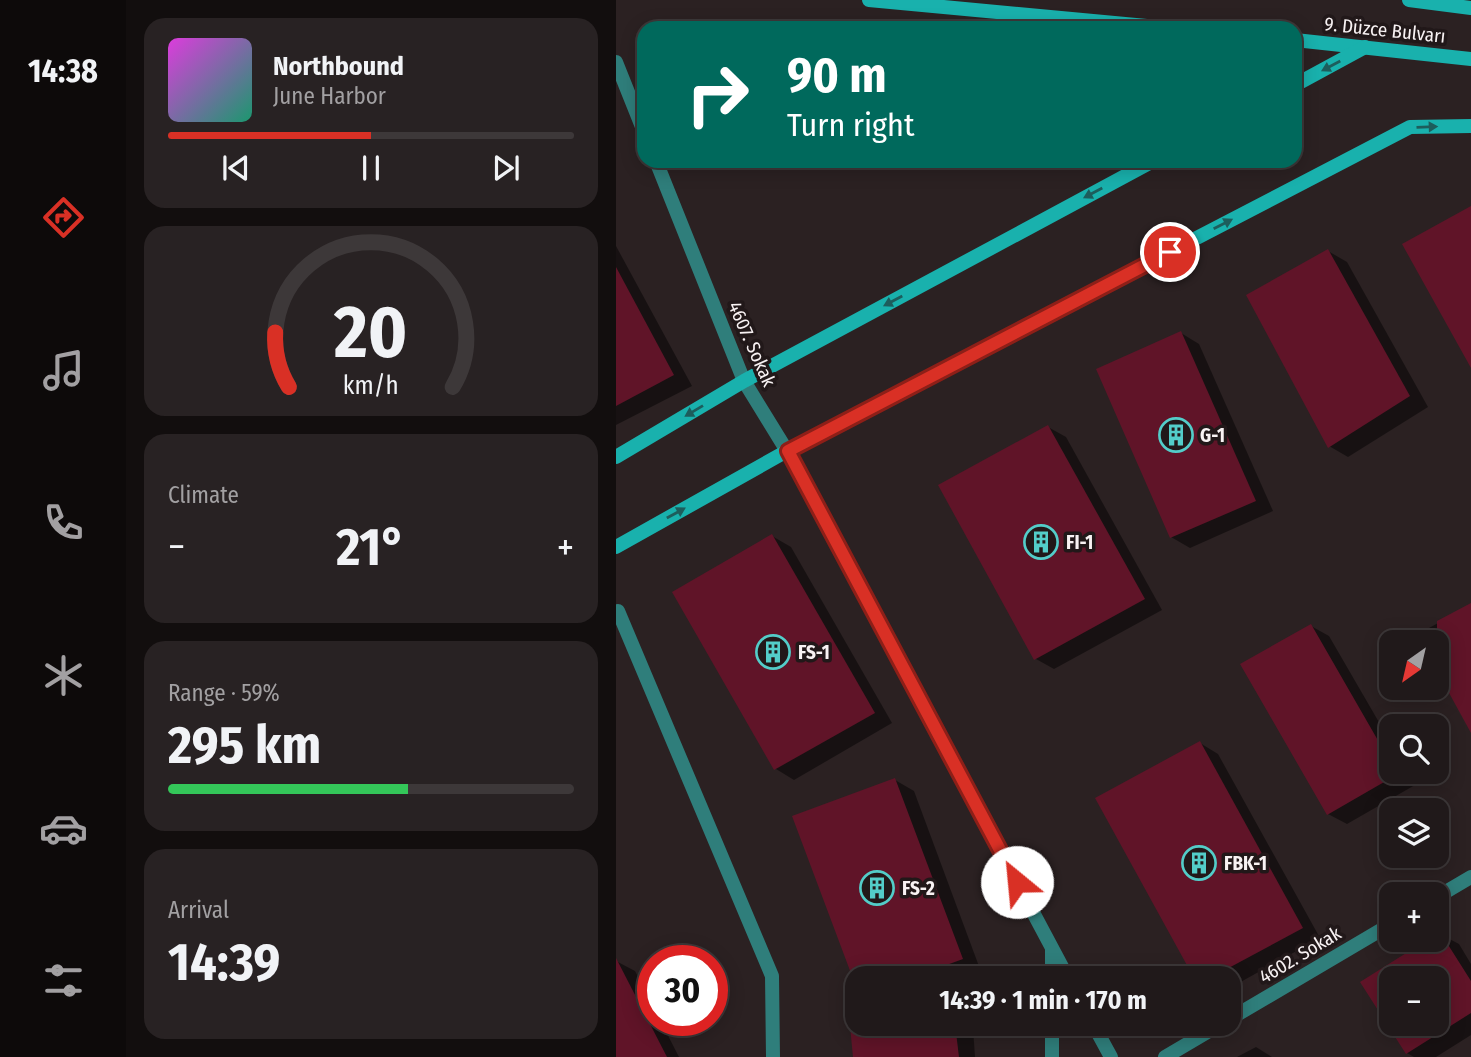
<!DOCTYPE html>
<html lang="en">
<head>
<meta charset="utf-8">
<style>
  :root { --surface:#20191a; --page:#282223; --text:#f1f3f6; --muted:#a2a0a2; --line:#3d3839; --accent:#d93025 }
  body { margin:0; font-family:"Fira Sans Condensed",sans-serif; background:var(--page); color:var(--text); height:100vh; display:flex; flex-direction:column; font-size:26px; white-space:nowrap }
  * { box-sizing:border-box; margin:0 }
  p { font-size:23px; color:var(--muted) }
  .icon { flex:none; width:38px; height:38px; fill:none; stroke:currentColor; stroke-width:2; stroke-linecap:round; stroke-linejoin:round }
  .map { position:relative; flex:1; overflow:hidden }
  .side { display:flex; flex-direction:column; gap:18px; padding:18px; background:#120e0e; width:490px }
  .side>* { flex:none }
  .banner { position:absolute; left:21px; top:21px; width:665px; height:147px; border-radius:21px; box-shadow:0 4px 18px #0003,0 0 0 2px var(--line); background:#00695c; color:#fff; overflow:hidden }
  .needle { width:46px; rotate:214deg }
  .tools { position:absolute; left:763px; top:630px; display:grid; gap:14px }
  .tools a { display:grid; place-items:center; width:70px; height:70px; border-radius:14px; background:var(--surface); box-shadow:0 4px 18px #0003,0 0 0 2px var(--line); font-size:35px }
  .speed { position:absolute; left:21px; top:945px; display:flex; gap:14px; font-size:35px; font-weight:700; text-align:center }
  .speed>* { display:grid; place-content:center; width:91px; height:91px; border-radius:50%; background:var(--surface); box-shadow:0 4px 18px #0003,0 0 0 2px var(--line); line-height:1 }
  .speed .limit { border:10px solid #d22; background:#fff; color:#111 }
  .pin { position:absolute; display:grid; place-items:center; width:60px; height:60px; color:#fff; margin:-30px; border:4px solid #fff; border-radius:50%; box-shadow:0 2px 7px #0007 }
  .me { position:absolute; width:77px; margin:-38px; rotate:332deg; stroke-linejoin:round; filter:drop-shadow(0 0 5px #0008) }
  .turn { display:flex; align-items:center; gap:24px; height:147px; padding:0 35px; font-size:32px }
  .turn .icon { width:91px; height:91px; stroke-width:2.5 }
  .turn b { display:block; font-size:49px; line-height:60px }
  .big { font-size:52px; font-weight:700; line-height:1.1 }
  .side .card { flex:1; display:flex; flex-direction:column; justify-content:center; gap:10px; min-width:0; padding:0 24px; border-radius:21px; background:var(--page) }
  .side .dial { align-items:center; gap:0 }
  .dial svg { height:182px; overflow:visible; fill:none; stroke:var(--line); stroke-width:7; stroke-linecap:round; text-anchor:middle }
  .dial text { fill:var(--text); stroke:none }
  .song { display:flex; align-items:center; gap:21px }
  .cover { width:84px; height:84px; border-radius:10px; background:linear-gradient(135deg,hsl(300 70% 55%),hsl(160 70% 35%)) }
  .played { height:7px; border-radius:4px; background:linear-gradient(90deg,var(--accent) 50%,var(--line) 50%) }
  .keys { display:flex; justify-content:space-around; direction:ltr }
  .heat { display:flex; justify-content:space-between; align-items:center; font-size:38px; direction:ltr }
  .charge { height:10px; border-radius:5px; background:linear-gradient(90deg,#34c759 59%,var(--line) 0) }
  .trip { position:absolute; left:229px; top:966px; width:396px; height:70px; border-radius:21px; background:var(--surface); box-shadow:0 4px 18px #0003,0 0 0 2px var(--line); font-weight:700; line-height:70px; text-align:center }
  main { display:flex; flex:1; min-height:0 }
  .tabs { display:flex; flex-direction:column; width:126px; justify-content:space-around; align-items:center; background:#0d0a0a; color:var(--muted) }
  .tabs .icon { width:49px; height:49px }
  .tabs .selected { color:var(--accent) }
  .tabs b { font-size:32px; color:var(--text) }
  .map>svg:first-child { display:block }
  .shadow { fill:#0007; fill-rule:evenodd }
  .building { fill:#601428; fill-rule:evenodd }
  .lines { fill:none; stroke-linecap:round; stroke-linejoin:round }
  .street { stroke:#2f7e7b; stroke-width:14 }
  .secondary { stroke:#19b1ad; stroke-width:14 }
  .oneway { fill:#1d5d5c }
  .route-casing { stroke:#8d1f18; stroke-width:18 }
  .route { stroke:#d93025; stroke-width:12 }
  .labels { text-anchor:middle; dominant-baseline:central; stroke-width:7; stroke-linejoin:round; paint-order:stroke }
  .street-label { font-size:19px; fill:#f8f2f3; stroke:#211819 }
  .poi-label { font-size:19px; font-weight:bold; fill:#f8f2f3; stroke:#211819; text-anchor:start }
</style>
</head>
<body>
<main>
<nav class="tabs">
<b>14:38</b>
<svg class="icon selected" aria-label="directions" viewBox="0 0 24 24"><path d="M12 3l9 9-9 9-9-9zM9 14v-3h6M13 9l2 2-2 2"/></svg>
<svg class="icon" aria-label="music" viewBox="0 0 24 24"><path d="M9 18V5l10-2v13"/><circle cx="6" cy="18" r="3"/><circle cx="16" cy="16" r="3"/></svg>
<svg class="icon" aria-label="phone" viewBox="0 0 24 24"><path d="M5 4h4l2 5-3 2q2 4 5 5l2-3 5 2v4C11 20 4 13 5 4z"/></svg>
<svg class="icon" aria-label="climate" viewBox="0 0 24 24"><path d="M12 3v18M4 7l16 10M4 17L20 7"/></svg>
<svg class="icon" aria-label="car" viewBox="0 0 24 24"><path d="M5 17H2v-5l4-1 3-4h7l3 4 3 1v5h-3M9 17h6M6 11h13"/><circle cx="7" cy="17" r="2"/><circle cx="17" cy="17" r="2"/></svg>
<svg class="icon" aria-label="filters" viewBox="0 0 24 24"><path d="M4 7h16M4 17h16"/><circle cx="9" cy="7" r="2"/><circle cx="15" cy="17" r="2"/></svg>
</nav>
<section class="side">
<div class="card">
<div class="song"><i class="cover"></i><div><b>Northbound</b><p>June Harbor</p></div></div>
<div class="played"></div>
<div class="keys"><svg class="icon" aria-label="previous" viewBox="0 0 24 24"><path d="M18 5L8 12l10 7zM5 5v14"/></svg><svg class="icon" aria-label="pause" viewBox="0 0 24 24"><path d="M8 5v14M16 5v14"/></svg><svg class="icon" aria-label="next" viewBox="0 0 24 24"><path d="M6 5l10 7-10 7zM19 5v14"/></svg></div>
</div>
<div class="card dial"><svg viewBox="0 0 100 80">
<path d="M14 69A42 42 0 1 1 86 69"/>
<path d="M14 69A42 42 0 0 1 8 45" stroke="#d93025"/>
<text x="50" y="56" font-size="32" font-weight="700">20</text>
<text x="50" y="72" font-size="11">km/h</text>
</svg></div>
<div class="card"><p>Climate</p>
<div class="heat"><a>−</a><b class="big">21°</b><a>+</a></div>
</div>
<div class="card"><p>Range · 59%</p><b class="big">295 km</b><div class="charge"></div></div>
<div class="card"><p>Arrival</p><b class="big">14:39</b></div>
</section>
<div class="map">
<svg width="855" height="1057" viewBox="0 0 855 1057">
  <rect width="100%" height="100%" fill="#2b2122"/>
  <g class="shadow">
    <polygon points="0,246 76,386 0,425"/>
    <polygon points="712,251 731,262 812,407 732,457 713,446"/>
    <polygon points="565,333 583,344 657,511 574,548 555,537"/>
    <polygon points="432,427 450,437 546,610 438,669 420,659"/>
    <polygon points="156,536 175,547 276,723 178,780 160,769"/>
    <polygon points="855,605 855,729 821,668 821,642 807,642 802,634"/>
    <polygon points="695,626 713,636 775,743 775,772 792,772 799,785 731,824 712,814"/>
    <polygon points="584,743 602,754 704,938 612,989 612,978 580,978 481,799"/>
    <polygon points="279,780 298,791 364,969 340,978 242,978 178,817"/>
    <path d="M824,934L843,944L855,964V1035L820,1057H798L791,1053L747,982L815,940H821V936ZM775,978H821V1024H775Z"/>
    <polygon points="0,961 19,971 37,1006 37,1020 44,1020 63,1057 0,1057"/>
    <polygon points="270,1024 350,1024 357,1028 359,1057 239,1057 236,1027"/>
    <polygon points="640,1047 656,1057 621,1057"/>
  </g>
  <g class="building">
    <polygon points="855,206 855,368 786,244"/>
    <polygon points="712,249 794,396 712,448 630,295"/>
    <polygon points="0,267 58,375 0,406"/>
    <polygon points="565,331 640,501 554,538 480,369"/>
    <polygon points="432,425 529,599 418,660 322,485"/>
    <polygon points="156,534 259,713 158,770 56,592"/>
    <polygon points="855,603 855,733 821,671 821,621"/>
    <polygon points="695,624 775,763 775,772 780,772 782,774 711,815 624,664"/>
    <polygon points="584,741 687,928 594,978 578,978 479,798"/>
    <polygon points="279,778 347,959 295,978 242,978 242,992 176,816"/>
    <path d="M824,932L855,981V1013L790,1054L744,982L811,940H821V934ZM775,978H821V1024H775Z"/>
    <polygon points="0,958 51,1057 0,1057"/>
    <polygon points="252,1024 339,1024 343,1057 237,1057 234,1026"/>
  </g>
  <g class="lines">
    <g class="street">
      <polyline points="0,62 28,132"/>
      <polyline points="40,161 128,381 171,451 452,978"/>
      <polyline points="2,611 156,976 157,1057"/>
      <polyline points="821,897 855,877"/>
      <polyline points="436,978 436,949"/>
      <polyline points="612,1020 775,924"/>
      <polyline points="477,1024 495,1057"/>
      <polyline points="436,1057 436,1024"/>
      <polyline points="549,1057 605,1024"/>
    </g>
    <g class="secondary">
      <polyline points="253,0 552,28"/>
      <polyline points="793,0 855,8"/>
      <polyline points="679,40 855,59"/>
      <polyline points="679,85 749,47"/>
      <polyline points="0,457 128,381 537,161"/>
      <polyline points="0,547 171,451 794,127 855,126"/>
    </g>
  </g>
  <defs><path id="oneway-solid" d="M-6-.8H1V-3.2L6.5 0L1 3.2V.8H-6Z" transform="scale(1.75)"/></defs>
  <g class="oneway">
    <use href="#oneway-solid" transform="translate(715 66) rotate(152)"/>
    <use href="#oneway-solid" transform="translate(811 127) rotate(-2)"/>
    <use href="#oneway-solid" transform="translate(477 193) rotate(152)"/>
    <use href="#oneway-solid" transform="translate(607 224) rotate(-27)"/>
    <use href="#oneway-solid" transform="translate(277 301) rotate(152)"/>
    <use href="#oneway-solid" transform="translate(78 411) rotate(149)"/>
    <use href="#oneway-solid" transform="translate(60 513) rotate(-29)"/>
  </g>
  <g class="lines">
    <g class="route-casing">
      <polyline id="route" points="401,882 172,451 554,252"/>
    </g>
    <use href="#route" class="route"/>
  </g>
  <defs>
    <g id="building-ring" transform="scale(1.75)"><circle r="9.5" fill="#211819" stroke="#53cdc9" stroke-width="1.5"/><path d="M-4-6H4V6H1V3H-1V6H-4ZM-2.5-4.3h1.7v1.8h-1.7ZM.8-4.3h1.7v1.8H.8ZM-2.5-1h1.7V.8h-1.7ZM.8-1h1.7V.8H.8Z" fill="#53cdc9"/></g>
  </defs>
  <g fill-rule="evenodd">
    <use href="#building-ring" x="560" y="435"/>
    <use href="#building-ring" x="425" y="542"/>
    <use href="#building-ring" x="157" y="652"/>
    <use href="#building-ring" x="583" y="863"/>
    <use href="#building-ring" x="261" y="888"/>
  </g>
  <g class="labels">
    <g class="street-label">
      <text transform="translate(769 30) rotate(6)">9. Düzce Bulvarı</text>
      <text transform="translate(136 344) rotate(66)">4607. Sokak</text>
      <text transform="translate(684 955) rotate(-31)">4602. Sokak</text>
    </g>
    <g class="poi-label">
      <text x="584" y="435">G-1</text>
      <text x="450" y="542">FI-1</text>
      <text x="182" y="652">FS-1</text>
      <text x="608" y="863">FBK-1</text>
      <text x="286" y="888">FS-2</text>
    </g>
  </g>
</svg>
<div class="tools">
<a><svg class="needle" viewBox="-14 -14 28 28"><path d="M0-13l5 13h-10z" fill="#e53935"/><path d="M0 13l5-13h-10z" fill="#a2a0a2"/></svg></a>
<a><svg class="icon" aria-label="search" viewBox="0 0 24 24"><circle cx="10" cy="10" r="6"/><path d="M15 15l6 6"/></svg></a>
<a><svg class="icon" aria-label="layers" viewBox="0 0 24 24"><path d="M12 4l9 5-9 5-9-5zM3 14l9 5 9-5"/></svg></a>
<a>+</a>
<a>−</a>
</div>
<div class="speed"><div class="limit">30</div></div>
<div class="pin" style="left:554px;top:252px;background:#d93025"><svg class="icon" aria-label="arrive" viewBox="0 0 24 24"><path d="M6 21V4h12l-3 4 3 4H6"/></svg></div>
<svg class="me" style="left:401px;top:882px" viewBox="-20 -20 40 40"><circle r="19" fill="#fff"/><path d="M0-13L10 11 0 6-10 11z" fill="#d93025"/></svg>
<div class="trip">14:39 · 1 min · 170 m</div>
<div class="banner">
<div class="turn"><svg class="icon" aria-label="right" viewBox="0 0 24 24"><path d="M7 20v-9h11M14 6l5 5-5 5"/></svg><div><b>90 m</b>Turn right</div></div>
</div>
</div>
</main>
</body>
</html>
